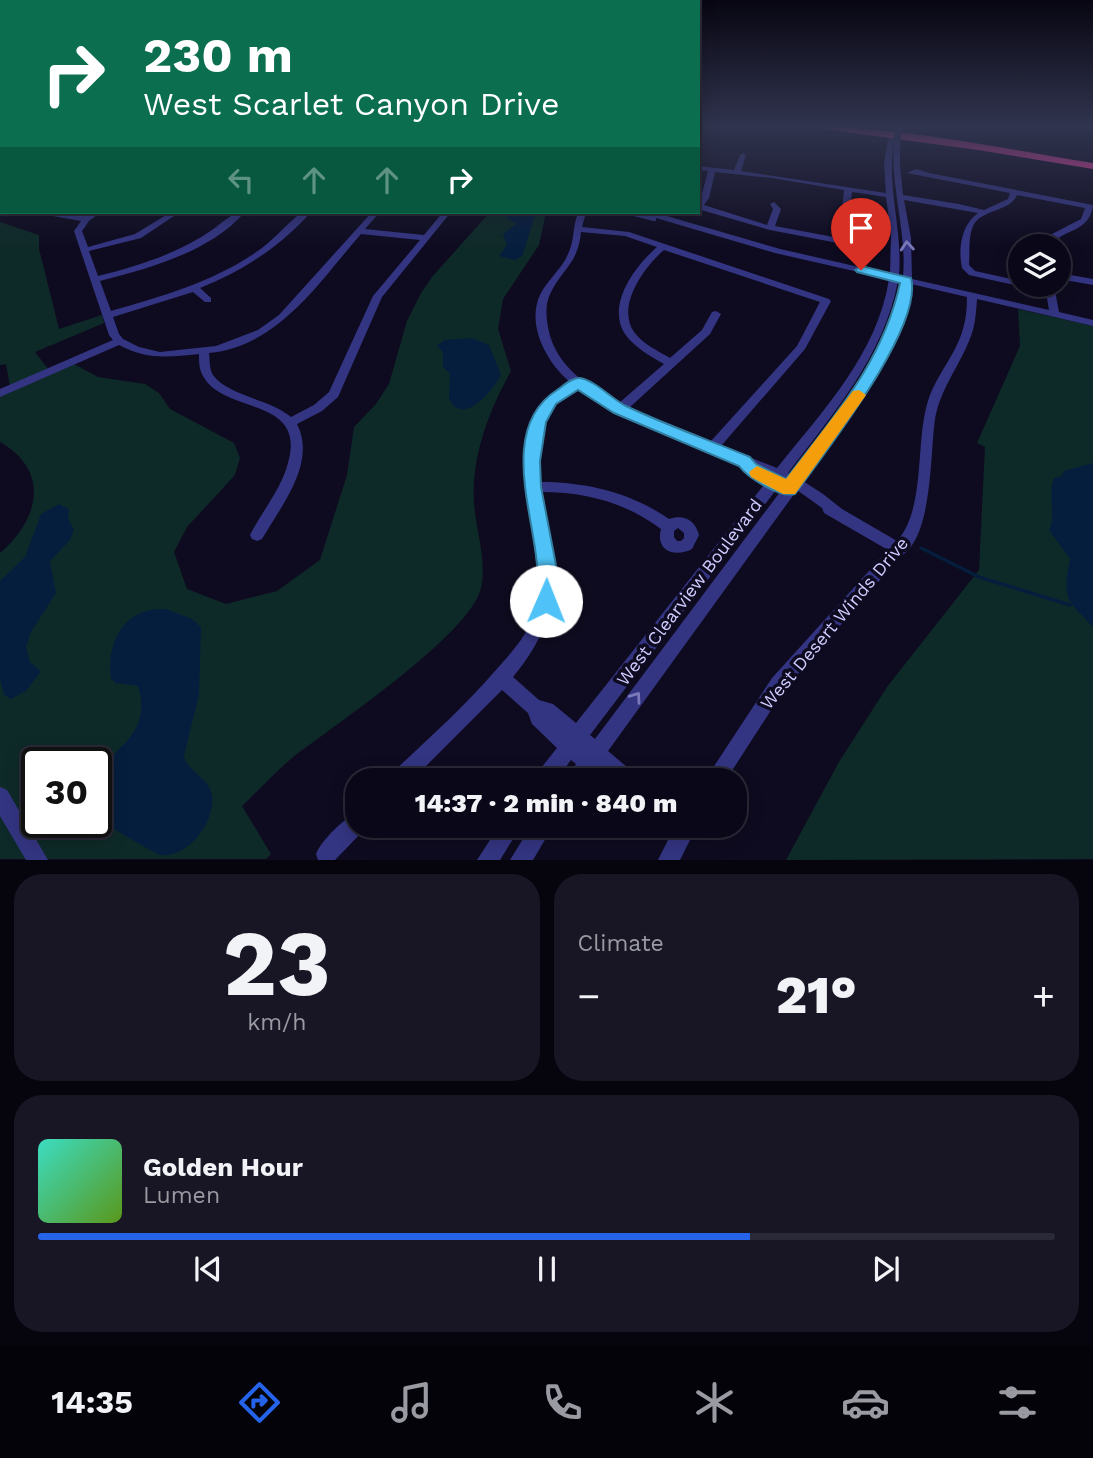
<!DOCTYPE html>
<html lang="en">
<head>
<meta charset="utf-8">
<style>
  :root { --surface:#0a0818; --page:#181625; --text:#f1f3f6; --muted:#999aa2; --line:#2a2937; --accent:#2563eb }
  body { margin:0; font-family:"Work Sans",sans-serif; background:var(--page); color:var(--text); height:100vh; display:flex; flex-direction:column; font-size:26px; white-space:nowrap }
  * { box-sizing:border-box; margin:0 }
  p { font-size:23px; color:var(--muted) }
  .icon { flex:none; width:38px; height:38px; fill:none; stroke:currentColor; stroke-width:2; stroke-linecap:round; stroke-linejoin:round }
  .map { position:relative; height:860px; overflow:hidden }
  .drawer { display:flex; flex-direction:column; gap:14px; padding:14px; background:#06040d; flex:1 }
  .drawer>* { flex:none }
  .guide { position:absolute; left:0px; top:0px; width:700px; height:214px; box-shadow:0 4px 18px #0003,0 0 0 2px var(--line); background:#0b6e4f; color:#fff; overflow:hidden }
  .controls { position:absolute; left:1008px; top:234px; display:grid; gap:14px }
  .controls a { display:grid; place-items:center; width:63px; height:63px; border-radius:50%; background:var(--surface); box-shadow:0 4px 18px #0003,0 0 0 2px var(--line); font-size:35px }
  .speed { position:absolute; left:21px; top:747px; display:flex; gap:14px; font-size:35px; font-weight:700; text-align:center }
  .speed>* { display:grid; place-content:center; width:91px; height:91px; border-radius:50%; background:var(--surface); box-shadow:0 4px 18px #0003,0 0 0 2px var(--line); line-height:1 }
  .speed .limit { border:4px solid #111; border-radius:10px; background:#fff; color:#111 }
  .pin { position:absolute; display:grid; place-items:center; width:60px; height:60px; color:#fff; margin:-72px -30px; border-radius:50% 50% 50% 0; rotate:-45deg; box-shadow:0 0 7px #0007 }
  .pin .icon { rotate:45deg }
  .me { position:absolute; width:77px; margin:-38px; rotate:1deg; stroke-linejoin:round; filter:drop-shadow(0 0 5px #0008) }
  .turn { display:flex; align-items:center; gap:24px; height:147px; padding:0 28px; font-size:32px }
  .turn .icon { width:91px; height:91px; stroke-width:2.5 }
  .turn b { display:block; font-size:49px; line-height:60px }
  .lanes { display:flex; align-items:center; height:66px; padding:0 28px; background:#0003; justify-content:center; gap:35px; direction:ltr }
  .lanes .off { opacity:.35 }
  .big { font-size:52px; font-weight:800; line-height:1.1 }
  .drawer .tile { flex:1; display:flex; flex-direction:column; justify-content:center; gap:10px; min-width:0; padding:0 24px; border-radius:28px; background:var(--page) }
  .drawer .dial { align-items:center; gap:0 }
  .dial b { font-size:91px; line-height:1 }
  .song { display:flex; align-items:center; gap:21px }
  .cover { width:84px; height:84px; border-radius:10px; background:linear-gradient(135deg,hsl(170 70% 55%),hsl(90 70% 35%)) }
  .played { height:7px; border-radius:4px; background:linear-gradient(90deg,var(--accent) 70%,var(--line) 70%) }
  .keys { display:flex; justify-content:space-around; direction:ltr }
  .heat { display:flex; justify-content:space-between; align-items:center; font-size:38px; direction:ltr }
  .drawer .tiles { flex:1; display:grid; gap:14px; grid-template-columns:1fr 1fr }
  .tile:last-child { grid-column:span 2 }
  .trip { position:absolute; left:345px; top:768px; width:402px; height:70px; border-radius:28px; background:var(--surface); box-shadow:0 4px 18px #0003,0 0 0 2px var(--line); font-weight:800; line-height:70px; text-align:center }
  .tabs { display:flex; height:112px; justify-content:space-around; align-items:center; background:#04030a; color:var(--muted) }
  .tabs .icon { width:49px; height:49px }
  .tabs .on { color:var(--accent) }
  .tabs b { font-size:32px; color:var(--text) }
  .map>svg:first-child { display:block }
  .green { fill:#0e2a28; fill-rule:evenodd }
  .water { fill:#061e3e }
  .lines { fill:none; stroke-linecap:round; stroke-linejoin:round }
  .stream { stroke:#061e3e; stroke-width:3.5 }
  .minor { fill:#343582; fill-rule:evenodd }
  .highway { fill:#ff46a8; fill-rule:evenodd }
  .minor-bridge { stroke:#343582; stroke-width:7 }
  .oneway { stroke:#7978ba }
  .route { fill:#4fc3f7; stroke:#337fa1; stroke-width:2 }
  .slow { fill:#f59e0b }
  .labels { text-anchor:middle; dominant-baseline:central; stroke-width:7; stroke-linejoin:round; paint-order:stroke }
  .street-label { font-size:18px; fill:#cecbff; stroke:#0e0b20 }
</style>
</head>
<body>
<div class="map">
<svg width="1093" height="860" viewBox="0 0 1093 860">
  <rect width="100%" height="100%" fill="#0e0b20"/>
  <g class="green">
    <path d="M490,212H546L539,245L503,299L498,329L511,371C489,411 471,457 474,503C476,531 487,561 481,588C470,635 333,726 292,758C275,772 259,790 242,806L271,854L266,859H0V553C39,520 51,471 0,442V396L11,392L6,364L0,365V222L39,235V249L59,329L102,315L104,323L35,352L52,374L74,364L98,377L145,384L159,393L170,409L234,443L240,458L235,475L187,527L174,552L187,589L226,604L277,591L320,560L347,475L354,427L376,404L389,384L407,321L421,293L432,277ZM37,763H96V822H37Z"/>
    <polygon points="1018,309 1093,326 1093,859 786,860 839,762 887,687 979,570 985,447 977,443 1020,346"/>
  </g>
  <g class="water">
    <polygon points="505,212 536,213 522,256 515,260 499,256 507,245 503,234 516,224 506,217"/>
    <path d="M472,338L489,345L501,375C493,391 463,427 449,399L450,374L443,367V352L437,346L444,340Z"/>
    <path d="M1093,463V627C1066,598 1062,600 1070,559L1049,530C1057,514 1047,496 1054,478L1062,476L1064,471Z"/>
    <polygon points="59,504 69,509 68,518 74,530 70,540 50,561 56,593 31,632 26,647 30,662 41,671 26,691 11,699 4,695 0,679 0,581 25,557 41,514"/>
    <path d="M166,609L192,619L201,627L199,695L184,756C188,773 209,777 212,795C216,820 189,858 161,855C155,854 101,822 96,816V774C119,745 152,731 138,686L116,683L111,679C106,641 124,607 166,609Z"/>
  </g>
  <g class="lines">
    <polyline class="stream" points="921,548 979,577 1070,605"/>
    <g class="minor">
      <polygon points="891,126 897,126 893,130 890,128"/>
      <polygon points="1010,126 1049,126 1046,128"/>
      <polygon points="1079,126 1093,129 1093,133 1080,127"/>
      <path d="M891,137L894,141L897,139L900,141V165L903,195L959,204L984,210L1008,199L1010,193L907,173L916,169L929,173L1093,205C1089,234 1064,227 1049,247H1040L1052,234L1081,219L1085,208L1017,195C1010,212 981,209 973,226C968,238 970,253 969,265L975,271L1020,281V285H1054L1059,312L1093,320V326L977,299C976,314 975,328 969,341C958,368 940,390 935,419C930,453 933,537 901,556L784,690L726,780H705L772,678L888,550L824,513L822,508L797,490L608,751L634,773L636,780H594L590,777L587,780H567L576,764L571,760L556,780H535L537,773L557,748L532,724L528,713L502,690L412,780H390L392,773C427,740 463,708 495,671C508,656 525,639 532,619C554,551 493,452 548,397C554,390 563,386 570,382C547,363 526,325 540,295C547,280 562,269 568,254C575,240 572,228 578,213L589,212L585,216L582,227L629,232L829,299L831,301L805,349L721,446L777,468C822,412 878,353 889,279L775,253L656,218V221H653L618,212H631L650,216L641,212H653L780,249L890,274L891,235L886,197L852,192L847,241L843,244L770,230L698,209L708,171L698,170V166L734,170L740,155L743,153L746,155L741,171L886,193L884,163L888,139ZM894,141C890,187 907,231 903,277L899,276C903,230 886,187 894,141ZM715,172L772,178L844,190L839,238L775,226L781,209L774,202L770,204L773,209L767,225L704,205L709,198ZM904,200L978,213C961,225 958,249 962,268L969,275L1046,292L1049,310L912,279L911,238ZM581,232L625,236L657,247C635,266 606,305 625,334C634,347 650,356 664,364L619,403C584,384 552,364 547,321C546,311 546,303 550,294C562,269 578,264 581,232ZM664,250L820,302L797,346L711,441L629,408L710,334L721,314L716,311L712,312L702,330L670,358C658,351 643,344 634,332C616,306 644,267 664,250ZM898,281L902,282C892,356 836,418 793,476L788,473C832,415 884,356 898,281ZM911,284L967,297C967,308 966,319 963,329C956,355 936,375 928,401C915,442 926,509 897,541L842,509L823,494L803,481C846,421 899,359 911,284ZM578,388L616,412L771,476L576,723L553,704L539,700L513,677C569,609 551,571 541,492C586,492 624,502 661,529C655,551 675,558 692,549L699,535C695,520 684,514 669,519C630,492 586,482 539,482C534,440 539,410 578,388ZM782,482L786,484L595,739L590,735ZM678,528L684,533V538L681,541H677L674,537V531Z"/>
      <rect x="0" y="182" width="2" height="4"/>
      <path d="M38,212H55L85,216L92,212H101L89,221L82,231L88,247L135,234L171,212H180L141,238L89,251L98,276C138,266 177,254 212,230C222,223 232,212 245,212C210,252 150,268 100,281L111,311C163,296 217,281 262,248C276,237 288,223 302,212H311C281,246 243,271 200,288L211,298V302H205L193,292L113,317L119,334L123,339L139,347L160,352L216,346L258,330L279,315L372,212H380L365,229L424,235L443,212H451L382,297L338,397L322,411L297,424C317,463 281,506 262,539L257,541L252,539L250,535C262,511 281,490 288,463C307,396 224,415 203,376C199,369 199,362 199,354C168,357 147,360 119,345L0,397V389L113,340L109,335L74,231L81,221L42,214ZM361,234L420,240L373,296L329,392L314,405L291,417C270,399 228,396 213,375C209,369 210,360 209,353C279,346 319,282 361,234Z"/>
      <polygon points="1059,273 1093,279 1093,285 1059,279"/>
      <polygon points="0,787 7,790 48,860 26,860 0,816"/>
      <path d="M357,813V826H366L364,830L335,860H318L316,854C321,841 344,818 357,813Z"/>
      <polygon points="499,826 521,826 500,860 477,860"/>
      <polygon points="531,826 553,826 533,860 510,860"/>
      <polygon points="657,826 697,826 680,860 658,860 668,840 660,833"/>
    </g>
    <path class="highway" d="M802,126C896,126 999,148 1093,163V169L978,150Z"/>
    <polyline class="minor-bridge" points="897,140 899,128"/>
  </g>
  <defs><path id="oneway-chevron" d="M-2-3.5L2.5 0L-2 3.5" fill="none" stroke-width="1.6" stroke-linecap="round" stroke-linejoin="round" transform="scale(1.75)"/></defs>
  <g class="oneway">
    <use href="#oneway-chevron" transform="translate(907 246) rotate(-95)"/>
    <use href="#oneway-chevron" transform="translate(636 697) rotate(-55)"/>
  </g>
  <linearGradient id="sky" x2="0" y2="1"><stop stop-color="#080612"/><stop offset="0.51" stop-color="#30344e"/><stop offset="1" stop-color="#30344e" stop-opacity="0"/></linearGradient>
  <rect width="1093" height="247" fill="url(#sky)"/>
  <path class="route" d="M861,266L911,278C924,327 825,452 795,494C780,498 748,478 739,466L614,413L578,390L556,404L546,422L540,461L541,487L556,565L557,601L554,608L546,610L539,608C533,595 538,579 537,565C533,512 499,427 557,390C563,386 572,377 580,378C596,381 612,399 626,406C666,425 709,440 750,457L756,464L786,479C834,416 883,362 900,283L857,272L855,270Z"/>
  <polygon class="slow" points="859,390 866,395 795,494 783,494 751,477 749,472 757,466 786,479 853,391"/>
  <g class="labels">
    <g class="street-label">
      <text transform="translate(689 592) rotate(-53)">West Clearview Boulevard</text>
      <text transform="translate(834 623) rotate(-50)">West Desert Winds Drive</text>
    </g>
  </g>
</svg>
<div class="controls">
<a><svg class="icon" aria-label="layers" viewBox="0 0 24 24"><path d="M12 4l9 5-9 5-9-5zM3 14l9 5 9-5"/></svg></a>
</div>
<div class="speed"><div class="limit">30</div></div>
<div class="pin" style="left:861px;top:270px;background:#d93025"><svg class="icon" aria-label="arrive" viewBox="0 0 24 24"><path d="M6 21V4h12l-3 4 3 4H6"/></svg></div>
<svg class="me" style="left:546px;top:601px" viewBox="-20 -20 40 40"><circle r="19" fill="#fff"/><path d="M0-13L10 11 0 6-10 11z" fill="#4fc3f7"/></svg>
<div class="trip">14:37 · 2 min · 840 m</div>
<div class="guide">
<div class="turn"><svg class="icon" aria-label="right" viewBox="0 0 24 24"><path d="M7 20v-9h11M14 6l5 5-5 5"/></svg><div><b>230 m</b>West Scarlet Canyon Drive</div></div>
<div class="lanes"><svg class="icon off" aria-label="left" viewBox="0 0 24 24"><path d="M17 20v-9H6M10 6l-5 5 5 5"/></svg><svg class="icon off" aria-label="ahead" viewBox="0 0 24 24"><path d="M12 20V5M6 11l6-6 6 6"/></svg><svg class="icon off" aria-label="ahead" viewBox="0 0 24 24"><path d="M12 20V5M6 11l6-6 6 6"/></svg><svg class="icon" aria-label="right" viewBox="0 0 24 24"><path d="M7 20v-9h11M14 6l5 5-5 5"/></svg></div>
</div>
</div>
<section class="drawer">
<div class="tiles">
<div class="tile dial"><b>23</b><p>km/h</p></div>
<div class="tile"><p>Climate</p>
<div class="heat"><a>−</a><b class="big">21°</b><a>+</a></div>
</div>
<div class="tile">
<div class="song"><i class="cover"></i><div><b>Golden Hour</b><p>Lumen</p></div></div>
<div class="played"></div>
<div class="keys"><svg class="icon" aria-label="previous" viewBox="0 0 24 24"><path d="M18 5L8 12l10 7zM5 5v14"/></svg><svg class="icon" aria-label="pause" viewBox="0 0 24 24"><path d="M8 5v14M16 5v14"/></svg><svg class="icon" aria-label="next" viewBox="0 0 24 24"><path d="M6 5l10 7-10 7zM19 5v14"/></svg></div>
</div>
</div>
</section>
<nav class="tabs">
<b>14:35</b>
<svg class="icon on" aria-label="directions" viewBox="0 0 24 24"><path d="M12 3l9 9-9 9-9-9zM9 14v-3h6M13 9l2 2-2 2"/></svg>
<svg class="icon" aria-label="music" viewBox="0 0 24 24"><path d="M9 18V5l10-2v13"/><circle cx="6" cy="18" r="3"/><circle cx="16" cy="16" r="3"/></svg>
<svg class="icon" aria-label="phone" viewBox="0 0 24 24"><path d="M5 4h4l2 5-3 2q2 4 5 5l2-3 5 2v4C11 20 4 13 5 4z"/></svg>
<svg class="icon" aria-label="climate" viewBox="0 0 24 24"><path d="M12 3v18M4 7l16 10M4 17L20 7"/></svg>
<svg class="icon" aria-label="car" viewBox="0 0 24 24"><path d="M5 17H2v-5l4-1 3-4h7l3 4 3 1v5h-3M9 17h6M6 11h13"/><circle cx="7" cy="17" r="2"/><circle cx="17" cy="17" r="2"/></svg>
<svg class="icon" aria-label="filters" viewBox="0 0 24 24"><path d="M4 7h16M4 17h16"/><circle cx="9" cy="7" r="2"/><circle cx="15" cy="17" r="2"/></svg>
</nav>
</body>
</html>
